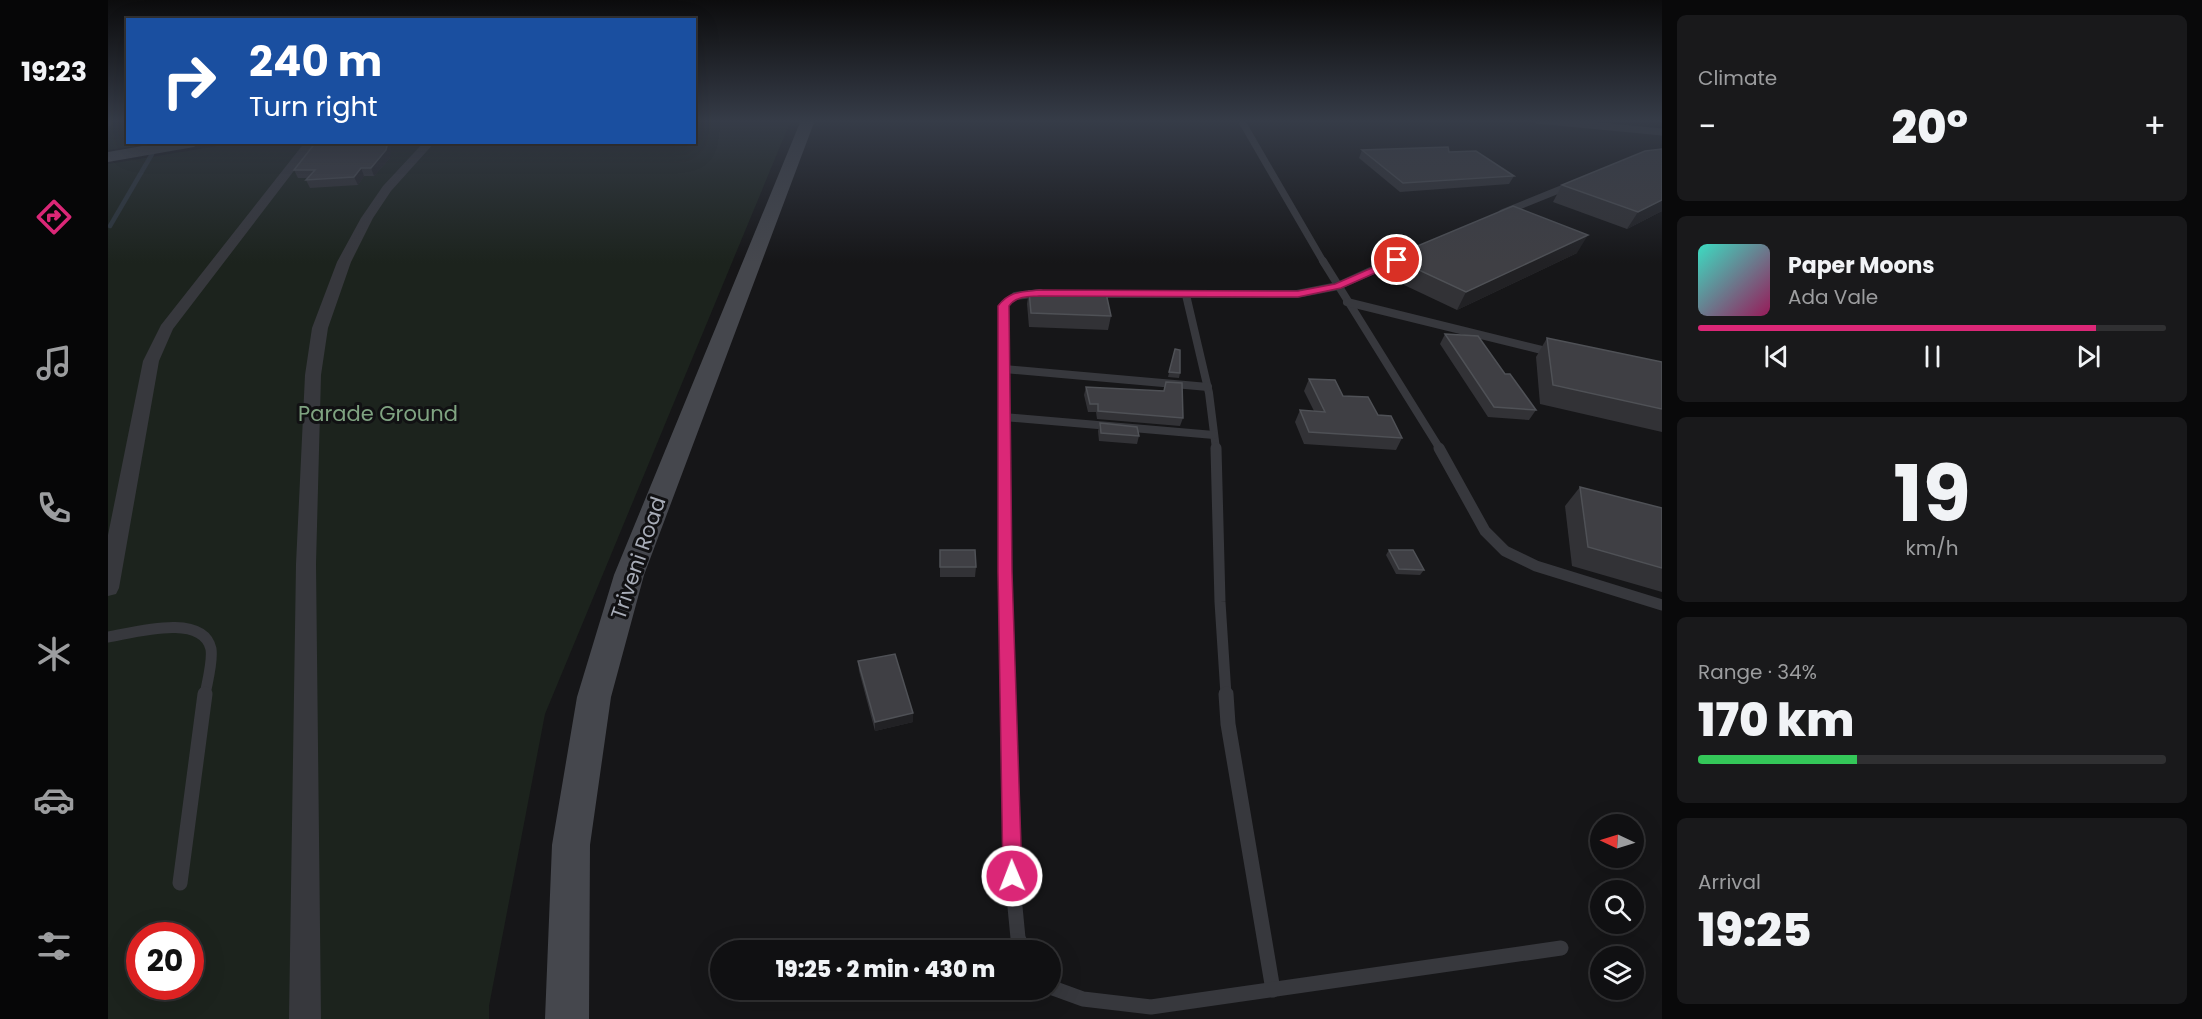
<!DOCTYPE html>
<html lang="en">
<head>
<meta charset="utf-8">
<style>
  :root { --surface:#101012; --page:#19191b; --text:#f1f3f6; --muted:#9c9d9f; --line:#303032; --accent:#db2777 }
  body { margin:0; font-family:Poppins,sans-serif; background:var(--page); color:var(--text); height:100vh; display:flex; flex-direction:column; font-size:22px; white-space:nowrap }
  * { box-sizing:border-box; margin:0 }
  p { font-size:20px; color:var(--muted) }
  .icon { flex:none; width:33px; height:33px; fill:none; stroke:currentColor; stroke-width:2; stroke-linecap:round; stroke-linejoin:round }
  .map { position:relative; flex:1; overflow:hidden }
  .panel { display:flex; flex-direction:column; gap:15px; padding:15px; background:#09090a; width:540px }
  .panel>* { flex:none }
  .guide { position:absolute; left:18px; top:18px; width:570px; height:126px; border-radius:0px; box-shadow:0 6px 24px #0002,0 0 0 2px var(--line); background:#1a4fa0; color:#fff; overflow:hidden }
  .needle { width:39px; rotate:274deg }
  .tools { position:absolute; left:1482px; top:814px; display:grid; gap:12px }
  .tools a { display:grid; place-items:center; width:54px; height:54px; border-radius:50%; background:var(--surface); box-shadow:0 6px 24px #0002,0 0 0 2px var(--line); font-size:30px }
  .speed { position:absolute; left:18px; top:922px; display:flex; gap:12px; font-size:30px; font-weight:700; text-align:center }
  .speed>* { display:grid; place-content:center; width:78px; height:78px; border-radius:50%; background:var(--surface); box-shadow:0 6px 24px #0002,0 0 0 2px var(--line); line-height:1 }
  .speed .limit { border:9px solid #d22; background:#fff; color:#111 }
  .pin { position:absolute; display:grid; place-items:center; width:51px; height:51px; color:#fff; margin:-26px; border:3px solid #fff; border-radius:50%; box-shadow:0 2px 6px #0007 }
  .me { position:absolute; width:66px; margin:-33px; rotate:359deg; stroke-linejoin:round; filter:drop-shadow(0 0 4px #0008) }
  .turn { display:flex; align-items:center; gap:21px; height:126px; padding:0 24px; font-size:27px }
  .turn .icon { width:78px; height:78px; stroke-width:2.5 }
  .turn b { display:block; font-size:42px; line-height:51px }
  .big { font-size:45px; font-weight:800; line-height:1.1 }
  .panel .tile { flex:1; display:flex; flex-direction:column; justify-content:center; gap:9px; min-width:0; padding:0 21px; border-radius:9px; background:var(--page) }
  .panel .dial { align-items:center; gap:0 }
  .dial b { font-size:78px; line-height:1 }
  .song { display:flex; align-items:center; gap:18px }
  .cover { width:72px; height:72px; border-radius:9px; background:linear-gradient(135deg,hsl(170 70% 55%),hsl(330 70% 35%)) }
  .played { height:6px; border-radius:3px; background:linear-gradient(90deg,var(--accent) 85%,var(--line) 85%) }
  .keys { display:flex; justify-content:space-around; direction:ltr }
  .heat { display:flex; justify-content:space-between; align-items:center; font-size:33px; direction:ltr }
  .charge { height:9px; border-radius:4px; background:linear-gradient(90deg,#34c759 34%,var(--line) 0) }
  .trip { position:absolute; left:602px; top:940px; width:351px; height:60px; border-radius:30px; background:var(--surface); box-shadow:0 6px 24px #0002,0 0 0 2px var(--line); font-weight:800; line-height:60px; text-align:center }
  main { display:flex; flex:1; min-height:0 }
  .tabs { display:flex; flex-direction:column; width:108px; justify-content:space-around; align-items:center; background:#060607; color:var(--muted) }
  .tabs .icon { width:42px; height:42px }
  .tabs .current { color:var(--accent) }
  .tabs b { font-size:27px; color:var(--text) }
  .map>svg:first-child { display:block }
  .green { fill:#1c231d; fill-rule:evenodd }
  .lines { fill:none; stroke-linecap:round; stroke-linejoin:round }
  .stream { stroke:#2c353c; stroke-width:4.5 }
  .lane-far3 { stroke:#37383d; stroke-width:7 }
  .lane-far2 { stroke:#37383d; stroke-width:8 }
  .lane-far1 { stroke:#37383d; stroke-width:11 }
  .lane { stroke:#37383d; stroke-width:15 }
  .street { fill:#37383d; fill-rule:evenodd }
  .secondary { fill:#45474d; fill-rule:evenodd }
  .wall { fill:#323236 }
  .shaded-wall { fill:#212124 }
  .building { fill:#3f3f44; stroke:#4f5156; stroke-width:1.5 }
  .route { fill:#db2777; stroke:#8e194d; stroke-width:1.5 }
  .labels { text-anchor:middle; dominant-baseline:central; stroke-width:6; stroke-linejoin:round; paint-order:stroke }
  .park-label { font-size:21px; fill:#7fa381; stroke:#111113 }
  .street-label { font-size:21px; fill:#a8adb8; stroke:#111113 }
</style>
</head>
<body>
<main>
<nav class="tabs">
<b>19:23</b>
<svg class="icon current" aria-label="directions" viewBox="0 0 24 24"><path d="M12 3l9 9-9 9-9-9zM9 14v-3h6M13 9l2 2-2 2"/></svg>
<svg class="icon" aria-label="music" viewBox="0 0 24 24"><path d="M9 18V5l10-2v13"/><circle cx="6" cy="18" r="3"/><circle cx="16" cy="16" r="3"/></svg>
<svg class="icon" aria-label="phone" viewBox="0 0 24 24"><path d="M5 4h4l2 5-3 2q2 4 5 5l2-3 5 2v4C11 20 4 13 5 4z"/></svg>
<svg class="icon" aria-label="climate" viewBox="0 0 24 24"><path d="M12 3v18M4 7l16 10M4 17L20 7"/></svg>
<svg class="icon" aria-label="car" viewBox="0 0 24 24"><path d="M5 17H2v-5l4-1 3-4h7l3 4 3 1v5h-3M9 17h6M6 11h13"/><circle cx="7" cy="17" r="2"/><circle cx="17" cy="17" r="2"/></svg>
<svg class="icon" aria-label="filters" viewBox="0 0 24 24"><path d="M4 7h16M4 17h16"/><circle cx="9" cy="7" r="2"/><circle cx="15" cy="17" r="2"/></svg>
</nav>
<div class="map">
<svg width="1554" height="1019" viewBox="0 0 1554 1019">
  <rect width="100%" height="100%" fill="#161618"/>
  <g class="green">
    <polygon points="0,120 19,120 20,142 48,143 0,150"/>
    <path d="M587,120H683L437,714L381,1006V1019H0V164L134,142H586ZM32,936H82V987H32Z"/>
  </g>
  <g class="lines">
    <polyline class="stream" points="2,226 44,154"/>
    <g class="lane-far3">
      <polyline points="1133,120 1216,263"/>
      <polyline points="1429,120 1554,132"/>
      <polyline points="0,123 1,120"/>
      <polyline points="1394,213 1463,185"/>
      <polyline points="1282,263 1292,258"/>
    </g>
    <g class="lane-far2">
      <polyline points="1215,261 1332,449"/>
      <polyline points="984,294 1189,294 1230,286 1285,261"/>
      <polyline points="1078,295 1101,393 1108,449"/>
      <polyline points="1239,302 1446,353"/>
      <polyline points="896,369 1100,387"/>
      <polyline points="896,417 1106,435"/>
      <polyline points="896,449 895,306 907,296 932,293"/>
    </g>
    <g class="lane-far1">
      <polyline points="896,448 900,695"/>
      <polyline points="1108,448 1112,602 1118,695"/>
      <polyline points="1331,448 1377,531 1397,551 1428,566 1554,605"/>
      <path d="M0,637C25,633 95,612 103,649C105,662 99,682 97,695"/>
    </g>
    <g class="lane">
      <polyline points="900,694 904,876 910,938 916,951"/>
      <polyline points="1118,694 1120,724 1165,990"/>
      <polyline points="72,883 97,694"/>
      <polyline points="942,987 975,999 1043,1007 1453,948"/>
    </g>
    <g class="street">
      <polygon points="197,142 208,142 65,329 51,361 11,588 8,594 0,596 0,535 35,361 53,325"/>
      <polygon points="316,142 327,142 283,191 265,218 243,262 220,328 213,375 208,564 213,1019 181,1019 188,564 197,375 204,328 229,262 253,218 275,186"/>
    </g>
    <g class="secondary">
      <polygon points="693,120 707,120 536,575 503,697 482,845 481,1019 437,1019 444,845 469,697 506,575"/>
      <polygon points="57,142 93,142 86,147 0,162 0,152"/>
    </g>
  </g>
  <g class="wall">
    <polygon points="1254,150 1341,152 1406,176 1401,184 1292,192 1251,158"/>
    <polygon points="282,158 266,176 256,176 250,185 202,188 198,180 200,178 190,178 186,170"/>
    <polygon points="1454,185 1554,211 1519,229 1445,202"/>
    <polygon points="1469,253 1349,310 1275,275 1283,257"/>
    <polygon points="921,291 1003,316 1000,330 921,327 919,304"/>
    <polygon points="1337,334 1397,374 1428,410 1421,420 1380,417 1332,344"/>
    <polygon points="1439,338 1554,362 1554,432 1432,404 1428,357"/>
    <polygon points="1067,349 1072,373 1071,378 1060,377"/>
    <polygon points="1201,379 1270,415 1294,438 1288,450 1196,444 1187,422 1192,410 1206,411 1196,391"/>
    <polygon points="978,387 1075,418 1072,426 989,419 988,412 980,412 976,395"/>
    <polygon points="992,423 1031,436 1029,444 991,441 990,431"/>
    <polygon points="1472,487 1554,508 1554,592 1464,566 1457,506"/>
    <polygon points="832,550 868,567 867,577 832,577"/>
    <polygon points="1281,550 1316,570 1312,575 1288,574 1278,555"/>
    <polygon points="750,661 805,713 805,722 767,731 751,671"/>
  </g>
  <g class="shaded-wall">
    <polygon points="280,142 284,142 282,158 266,176 263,168"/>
    <polygon points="253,168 256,176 250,185 246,177"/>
    <polygon points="1554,200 1554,211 1519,229 1530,212"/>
    <polygon points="1480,235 1469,253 1349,310 1358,292"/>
    <polygon points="805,713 805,722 767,731 767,722"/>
  </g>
  <g class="building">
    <polygon points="208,142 280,142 278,150 263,168 253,168 246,177 198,180 207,170 186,170"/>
    <polygon points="1340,147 1341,152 1368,151 1406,176 1295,183 1254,150"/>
    <polygon points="1554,149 1554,200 1530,212 1454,185 1537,151"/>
    <polygon points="1405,206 1480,235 1358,292 1283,257"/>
    <polygon points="921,291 998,293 1003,316 923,313"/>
    <polygon points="1337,334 1370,336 1397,374 1402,374 1428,410 1386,407"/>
    <polygon points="1439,338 1554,362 1554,409 1445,385"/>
    <polygon points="1067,349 1072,350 1072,373 1061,372"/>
    <polygon points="1201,379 1227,380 1235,396 1260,397 1270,415 1283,416 1294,438 1201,432 1192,410 1217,412"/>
    <polygon points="1058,382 1074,383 1075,418 990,411 990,404 982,404 978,387 1056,391"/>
    <polygon points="992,423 1029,427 1031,436 993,433"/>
    <polygon points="1472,487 1554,508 1554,568 1480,547"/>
    <polygon points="832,550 867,550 868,567 832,567"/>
    <polygon points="1281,550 1305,550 1316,570 1291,569"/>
    <polygon points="787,654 805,713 767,722 750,661"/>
  </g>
  <linearGradient id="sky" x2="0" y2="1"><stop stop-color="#0c0c0d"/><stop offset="0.46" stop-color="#363c48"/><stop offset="1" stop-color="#363c48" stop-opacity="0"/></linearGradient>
  <rect width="1554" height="263" fill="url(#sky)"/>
  <path class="route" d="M1289,257L1294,260L1292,262L1233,288L1190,297L931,296C919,297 908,296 901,306L904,572L914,876L911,883L904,886L897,883L895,876L890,572V306C901,291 913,292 931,290L1190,291L1227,284Z"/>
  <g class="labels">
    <g class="park-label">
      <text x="270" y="413">Parade Ground</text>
    </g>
    <g class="street-label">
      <text transform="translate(530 558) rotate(-71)">Triveni Road</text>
    </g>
  </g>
</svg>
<div class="tools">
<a><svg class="needle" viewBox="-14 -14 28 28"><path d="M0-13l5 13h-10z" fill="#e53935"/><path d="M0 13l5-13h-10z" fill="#9c9d9f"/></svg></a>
<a><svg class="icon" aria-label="search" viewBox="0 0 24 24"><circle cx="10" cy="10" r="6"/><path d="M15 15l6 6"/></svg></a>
<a><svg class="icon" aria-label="layers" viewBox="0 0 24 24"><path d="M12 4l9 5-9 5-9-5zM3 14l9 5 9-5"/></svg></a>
</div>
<div class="speed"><div class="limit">20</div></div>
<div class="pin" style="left:1289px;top:260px;background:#d93025"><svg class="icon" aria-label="arrive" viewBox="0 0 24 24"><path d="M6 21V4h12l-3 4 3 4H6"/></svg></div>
<svg class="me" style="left:904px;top:876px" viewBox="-20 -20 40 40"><circle r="17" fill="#db2777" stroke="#fff" stroke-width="3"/><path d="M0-11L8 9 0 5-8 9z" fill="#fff"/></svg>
<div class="trip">19:25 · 2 min · 430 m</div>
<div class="guide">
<div class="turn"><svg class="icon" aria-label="right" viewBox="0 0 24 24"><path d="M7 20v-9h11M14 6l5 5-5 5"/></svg><div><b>240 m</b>Turn right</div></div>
</div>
</div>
<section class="panel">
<div class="tile"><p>Climate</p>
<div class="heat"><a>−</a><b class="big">20°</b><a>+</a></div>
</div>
<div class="tile">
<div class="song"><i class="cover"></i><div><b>Paper Moons</b><p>Ada Vale</p></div></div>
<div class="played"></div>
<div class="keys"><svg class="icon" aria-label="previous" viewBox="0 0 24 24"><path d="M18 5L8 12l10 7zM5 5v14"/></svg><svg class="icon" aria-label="pause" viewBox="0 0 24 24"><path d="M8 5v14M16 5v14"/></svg><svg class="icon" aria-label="next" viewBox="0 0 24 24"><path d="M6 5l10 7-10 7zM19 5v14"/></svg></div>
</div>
<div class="tile dial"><b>19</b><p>km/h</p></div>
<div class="tile"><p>Range · 34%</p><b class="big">170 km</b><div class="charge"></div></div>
<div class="tile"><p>Arrival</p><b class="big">19:25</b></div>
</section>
</main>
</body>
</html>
